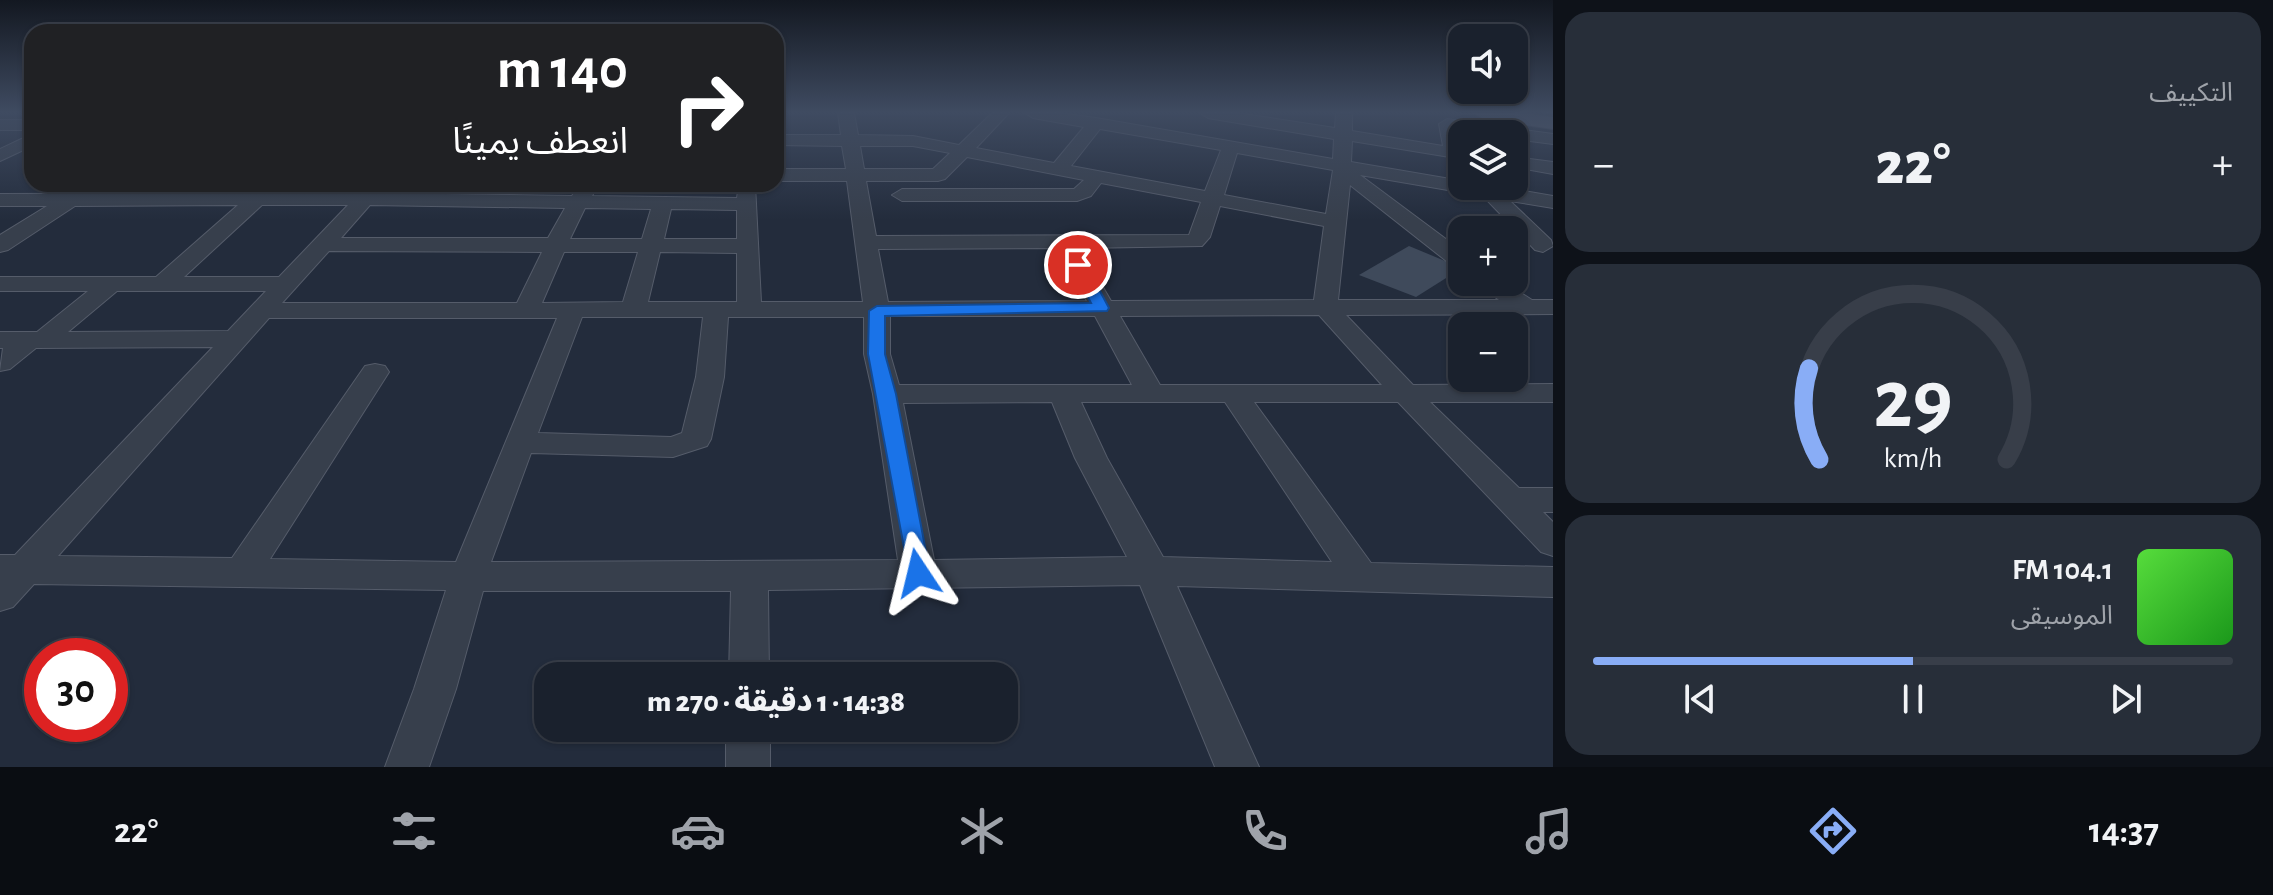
<!DOCTYPE html>
<html lang="ar">
<head>
<meta charset="utf-8">
<style>
  :root { --surface:#1a212d; --page:#272e39; --text:#f1f3f6; --muted:#9fa3aa; --line:#383e49; --accent:#89adf6 }
  body { margin:0; font-family:"Alegreya Sans","Noto Sans Arabic",sans-serif; background:var(--page); color:var(--text); direction:rtl; height:100vh; display:flex; flex-direction:column; font-size:30px; white-space:nowrap }
  * { box-sizing:border-box; margin:0 }
  p { font-size:26px; color:var(--muted) }
  .icon { flex:none; width:44px; height:44px; fill:none; stroke:currentColor; stroke-width:2; stroke-linecap:round; stroke-linejoin:round }
  .map { position:relative; flex:1; overflow:hidden; direction:ltr }
  .side { display:flex; flex-direction:column; gap:12px; padding:12px; background:#0e1219; width:720px }
  .side>* { flex:none }
  .top-card { position:absolute; left:24px; top:24px; width:760px; height:168px; border-radius:24px; box-shadow:0 2px 6px #0004,0 0 0 2px var(--line); direction:rtl; background:#202124; color:#fff; overflow:hidden }
  .buttons { position:absolute; left:1448px; top:24px; display:grid; gap:16px }
  .buttons a { display:grid; place-items:center; width:80px; height:80px; border-radius:16px; background:var(--surface); box-shadow:0 2px 6px #0004,0 0 0 2px var(--line); font-size:40px }
  .speed { position:absolute; left:24px; top:638px; display:flex; gap:16px; font-size:40px; font-weight:700; text-align:center }
  .speed>* { display:grid; place-content:center; width:104px; height:104px; border-radius:50%; background:var(--surface); box-shadow:0 2px 6px #0004,0 0 0 2px var(--line); line-height:1 }
  .speed .limit { border:12px solid #d22; background:#fff; color:#111 }
  .pin { position:absolute; display:grid; place-items:center; width:68px; height:68px; color:#fff; margin:-34px; border:4px solid #fff; border-radius:50%; box-shadow:0 2px 8px #0007 }
  .me { position:absolute; width:88px; margin:-44px; rotate:350deg; stroke-linejoin:round; filter:drop-shadow(0 0 6px #0008) }
  .turn { display:flex; align-items:center; gap:28px; height:168px; padding:0 24px; font-size:36px }
  .turn .icon { width:104px; height:104px; stroke-width:2.5 }
  .turn b { display:block; font-size:56px; line-height:68px }
  .big { font-size:60px; font-weight:800; line-height:1.1 }
  .side .card { flex:1; display:flex; flex-direction:column; justify-content:center; gap:12px; min-width:0; padding:0 28px; border-radius:24px; background:var(--page) }
  .side .dial { align-items:center; gap:0 }
  .dial svg { height:208px; overflow:visible; fill:none; stroke:var(--line); stroke-width:7; stroke-linecap:round; text-anchor:middle }
  .dial text { fill:var(--text); stroke:none }
  .song { display:flex; align-items:center; gap:24px }
  .cover { width:96px; height:96px; border-radius:12px; background:linear-gradient(135deg,hsl(110 70% 55%),hsl(120 70% 35%)) }
  .played { height:8px; border-radius:4px; background:linear-gradient(90deg,var(--accent) 50%,var(--line) 50%) }
  .keys { display:flex; justify-content:space-around; direction:ltr }
  .heat { display:flex; justify-content:space-between; align-items:center; font-size:44px; direction:ltr }
  .trip { position:absolute; left:534px; top:662px; width:484px; height:80px; border-radius:24px; background:var(--surface); box-shadow:0 2px 6px #0004,0 0 0 2px var(--line); font-weight:800; line-height:80px; text-align:center; direction:rtl }
  .dock { display:flex; height:128px; justify-content:space-around; align-items:center; background:#0a0d12; color:var(--muted) }
  .dock .icon { width:56px; height:56px }
  .dock .active { color:var(--accent) }
  .dock b { font-size:36px; color:var(--text) }
  main { display:flex; flex:1; min-height:0 }
  .map>svg:first-child { display:block }
  .building { fill:#3f4a5b }
  .lines { fill:none; stroke-linecap:round; stroke-linejoin:round }
  .minor-casing { stroke:#555c6a; stroke-width:2 }
  .major-casing { stroke:#404855; stroke-width:2 }
  .minor { fill:#373f4c; fill-rule:evenodd }
  .major { fill:#555d6c; fill-rule:evenodd }
  .route { fill:#1a73e8; stroke:#114b97; stroke-width:2 }
</style>
</head>
<body>
<main>
<section class="side">
<div class="card"><p>التكييف</p>
<div class="heat"><a>−</a><b class="big">22°</b><a>+</a></div>
</div>
<div class="card dial"><svg viewBox="0 0 100 80">
<path d="M14 69A42 42 0 1 1 86 69"/>
<path d="M14 69A42 42 0 0 1 10 34" stroke="#89adf6"/>
<text x="50" y="56" font-size="32" font-weight="700">29</text>
<text x="50" y="72" font-size="11">km/h</text>
</svg></div>
<div class="card">
<div class="song"><i class="cover"></i><div><b>104.1 FM</b><p>الموسيقى</p></div></div>
<div class="played"></div>
<div class="keys"><svg class="icon" aria-label="previous" viewBox="0 0 24 24"><path d="M18 5L8 12l10 7zM5 5v14"/></svg><svg class="icon" aria-label="pause" viewBox="0 0 24 24"><path d="M8 5v14M16 5v14"/></svg><svg class="icon" aria-label="next" viewBox="0 0 24 24"><path d="M6 5l10 7-10 7zM19 5v14"/></svg></div>
</div>
</section>
<div class="map">
<svg width="1553" height="767" viewBox="0 0 1553 767">
  <rect width="100%" height="100%" fill="#232c3c"/>
  <g class="building">
    <polygon points="137,184 234,184 224,191 128,190"/>
    <polygon points="254,184 335,184 326,192 244,192"/>
    <polygon points="1409,246 1462,268 1416,297 1359,275"/>
  </g>
  <g class="lines">
    <g class="minor-casing">
      <g id="minor">
        <path d="M838,113H854L858,135L913,136L959,145L992,113H1009L976,148L1054,163L1084,127L1033,118L1025,113H1060L1096,118L1333,159L1334,139L1208,118L1200,113H1237L1335,128L1336,113H1352V131L1443,146L1439,124L1447,119L1553,134V144L1514,139V134L1457,130L1462,159L1352,141L1351,162L1462,181V186H1494L1553,196V208L1510,201L1551,240L1553,246L1543,252L1535,250L1483,196L1360,175L1462,251V269L1454,267L1350,185L1338,300H1499L1476,282H1504L1532,300H1553V314L1346,315L1413,385L1553,384V402H1430L1519,488H1553V512H1543L1553,522V556L1541,552L1398,402H1254L1371,563L1553,567V597L1177,586L1259,767H1215L1140,585L768,590L769,676H729L731,591H483L456,689L429,767H385L414,689L446,590L34,584L13,607L0,611V555H15L213,347L36,348L10,369L0,371L3,348H0V332H37L88,291H0V277H156L238,205L75,206L8,250L0,252V235L47,206H0V194L359,193L370,187L380,193L572,196L579,184H595L597,187L592,196L737,198L739,184H755L761,302H863L847,181H776V169H846L842,146L776,145V135H841ZM1100,129L1221,150L1205,191L1071,166ZM860,146H913L950,153L933,169H864ZM1237,153L1333,170L1326,214L1224,195ZM967,157L1084,180L1074,189H902L892,195L902,201H1077L1091,196L1101,183L1201,202L1189,235L876,236L866,181H938L945,179ZM262,205H348L279,277H184ZM370,205L565,208L548,238H341ZM1220,206L1324,226L1314,300L1111,301L1080,248L1202,246L1210,237ZM585,208L651,209L642,239H570ZM671,209L737,210V239H664ZM1058,248L1087,301L888,302L878,249ZM329,251L542,252L517,303H282ZM564,252H638L623,302L542,303ZM660,252L737,253V302H648ZM117,291H266L228,331L68,332ZM1319,315L1382,385H1160L1120,316ZM890,316H1095L1132,385H899L890,354ZM582,317H703L696,377L682,433L671,437L538,433ZM728,317H864V354L873,394L898,560L491,562L531,453L673,457L707,446L711,439L724,377ZM269,318H557L456,562L270,559L389,372L385,366L375,364L365,366L232,558L58,556ZM1052,402L1075,458L1127,557L934,560L903,403ZM1081,402H1225L1332,562L1163,557L1107,458Z"/>
        <polygon points="1544,113 1553,113 1553,118 1546,116"/>
        <rect x="0" y="120" width="32" height="10"/>
        <polygon points="32,134 32,146 0,161 0,149"/>
        <polygon points="1514,157 1553,162 1553,174 1514,167"/>
        <rect x="726" y="728" width="44" height="39"/>
      </g>
    </g>
    <g class="major-casing">
      <polygon id="major" points="1474,113 1523,113 1553,117 1553,129 1484,119"/>
    </g>
    <use href="#minor" class="minor"/>
    <use href="#major" class="major"/>
  </g>
  <linearGradient id="sky" x2="0" y2="1"><stop stop-color="#131821"/><stop offset="0.51" stop-color="#3f4b61"/><stop offset="1" stop-color="#3f4b61" stop-opacity="0"/></linearGradient>
  <rect width="1553" height="220" fill="url(#sky)"/>
  <polygon class="route" points="1078,260 1086,265 1109,308 1107,311 885,316 885,354 896,394 930,573 927,580 918,582 910,580 868,354 869,311 877,306 1091,303 1071,265"/>
</svg>
<div class="buttons">
<a><svg class="icon" aria-label="sound" viewBox="0 0 24 24"><path d="M4 9h4l5-4v14l-5-4H4zM17 9q2 3 0 6"/></svg></a>
<a><svg class="icon" aria-label="layers" viewBox="0 0 24 24"><path d="M12 4l9 5-9 5-9-5zM3 14l9 5 9-5"/></svg></a>
<a>+</a>
<a>−</a>
</div>
<div class="speed"><div class="limit">30</div></div>
<div class="pin" style="left:1078px;top:265px;background:#d93025"><svg class="icon" aria-label="arrive" viewBox="0 0 24 24"><path d="M6 21V4h12l-3 4 3 4H6"/></svg></div>
<svg class="me" style="left:918px;top:573px" viewBox="-20 -20 40 40"><path d="M0-17L14 15 0 8-14 15z" fill="#1a73e8" stroke="#fff" stroke-width="4"/></svg>
<div class="trip">14:38 · 1 دقيقة · 270 m</div>
<div class="top-card">
<div class="turn"><svg class="icon" aria-label="right" viewBox="0 0 24 24"><path d="M7 20v-9h11M14 6l5 5-5 5"/></svg><div><b>140 m</b>انعطف يمينًا</div></div>
</div>
</div>
</main>
<nav class="dock">
<b>14:37</b>
<svg class="icon active" aria-label="directions" viewBox="0 0 24 24"><path d="M12 3l9 9-9 9-9-9zM9 14v-3h6M13 9l2 2-2 2"/></svg>
<svg class="icon" aria-label="music" viewBox="0 0 24 24"><path d="M9 18V5l10-2v13"/><circle cx="6" cy="18" r="3"/><circle cx="16" cy="16" r="3"/></svg>
<svg class="icon" aria-label="phone" viewBox="0 0 24 24"><path d="M5 4h4l2 5-3 2q2 4 5 5l2-3 5 2v4C11 20 4 13 5 4z"/></svg>
<svg class="icon" aria-label="climate" viewBox="0 0 24 24"><path d="M12 3v18M4 7l16 10M4 17L20 7"/></svg>
<svg class="icon" aria-label="car" viewBox="0 0 24 24"><path d="M5 17H2v-5l4-1 3-4h7l3 4 3 1v5h-3M9 17h6M6 11h13"/><circle cx="7" cy="17" r="2"/><circle cx="17" cy="17" r="2"/></svg>
<svg class="icon" aria-label="filters" viewBox="0 0 24 24"><path d="M4 7h16M4 17h16"/><circle cx="9" cy="7" r="2"/><circle cx="15" cy="17" r="2"/></svg>
<b>22°</b>
</nav>
</body>
</html>
